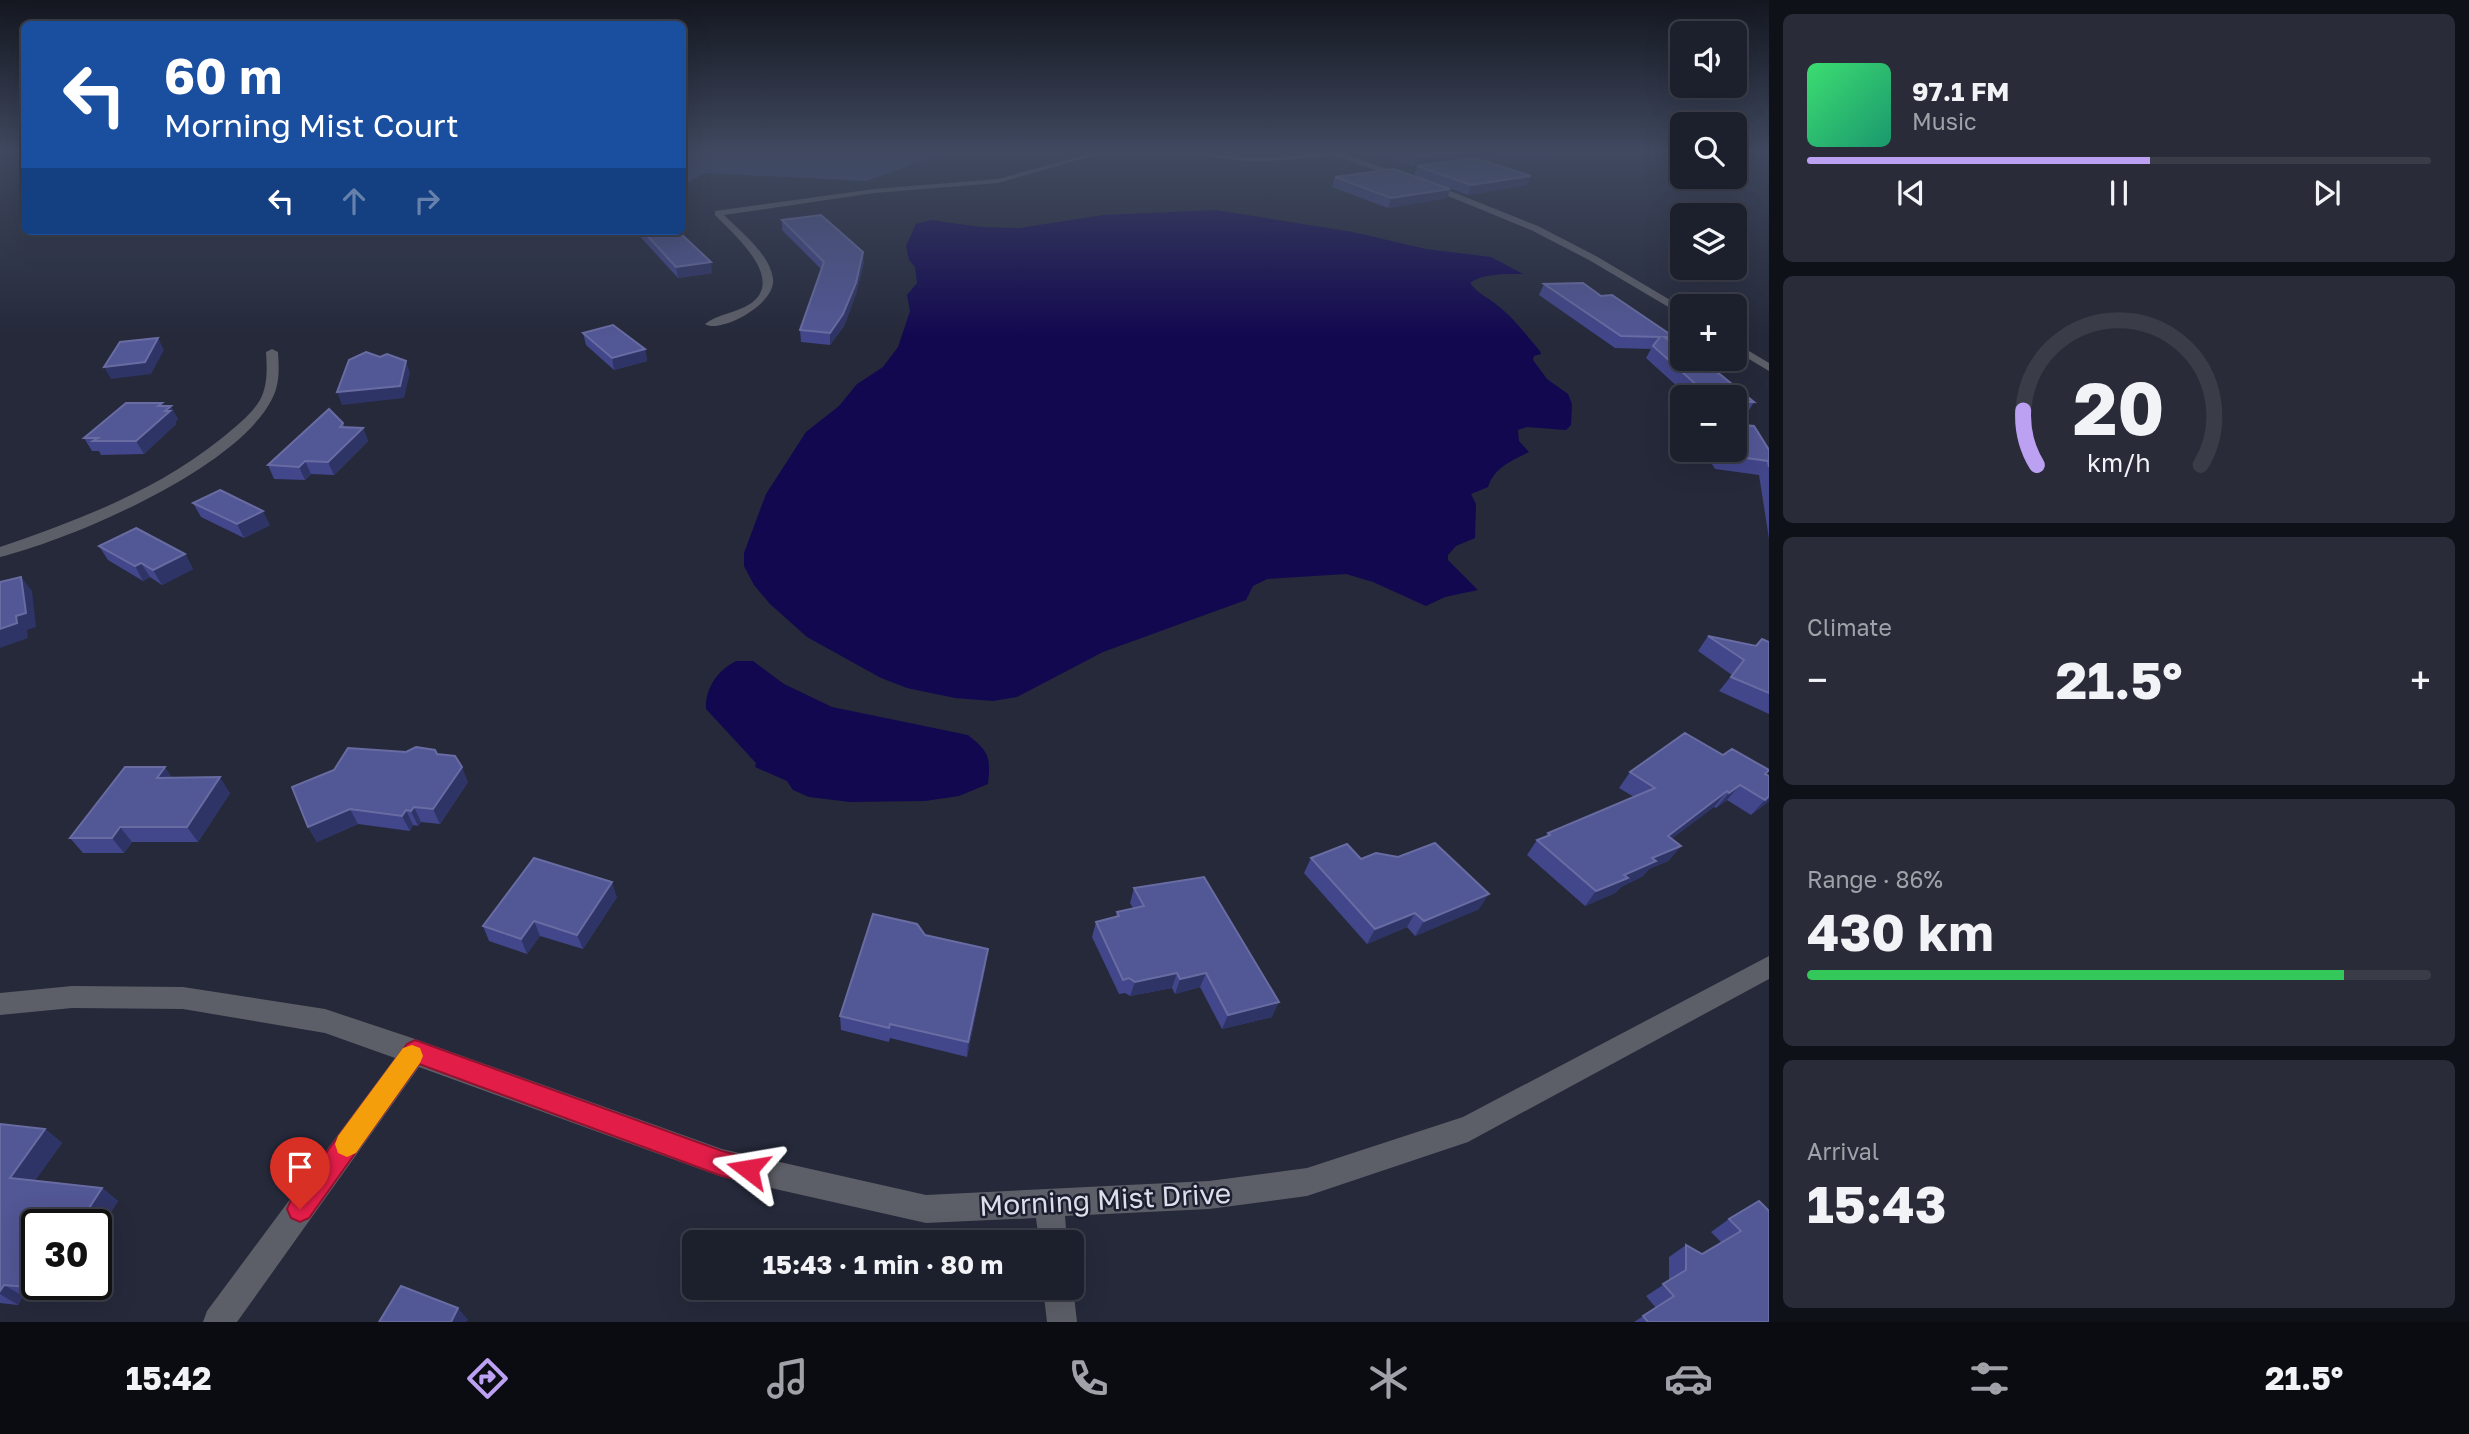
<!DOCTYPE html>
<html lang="en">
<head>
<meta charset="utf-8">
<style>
  :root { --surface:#1c1f2c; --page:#292c38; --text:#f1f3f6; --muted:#a0a2a9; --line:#3a3d48; --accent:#bca0f2 }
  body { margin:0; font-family:"Golos Text",sans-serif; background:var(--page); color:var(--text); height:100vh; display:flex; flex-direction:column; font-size:26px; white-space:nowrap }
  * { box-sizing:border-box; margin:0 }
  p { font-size:23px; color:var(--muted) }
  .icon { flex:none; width:38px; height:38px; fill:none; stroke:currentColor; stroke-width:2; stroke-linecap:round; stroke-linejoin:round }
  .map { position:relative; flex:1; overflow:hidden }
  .drawer { display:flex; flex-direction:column; gap:14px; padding:14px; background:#0f1118; width:700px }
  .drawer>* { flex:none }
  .guide { position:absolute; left:21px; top:21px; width:665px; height:214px; border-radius:10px; box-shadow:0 7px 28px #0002,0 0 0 2px var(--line); background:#1a4fa0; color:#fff; overflow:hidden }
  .buttons { position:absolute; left:1670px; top:21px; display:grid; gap:14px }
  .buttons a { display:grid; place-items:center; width:77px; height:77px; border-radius:10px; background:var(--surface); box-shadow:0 7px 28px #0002,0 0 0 2px var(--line); font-size:35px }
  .speed { position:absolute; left:21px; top:1209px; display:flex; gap:14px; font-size:35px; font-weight:700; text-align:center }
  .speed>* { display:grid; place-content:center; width:91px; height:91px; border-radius:50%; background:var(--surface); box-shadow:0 7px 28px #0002,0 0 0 2px var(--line); line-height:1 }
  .speed .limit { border:4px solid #111; border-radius:10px; background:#fff; color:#111 }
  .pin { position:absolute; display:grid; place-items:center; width:60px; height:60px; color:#fff; margin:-72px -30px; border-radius:50% 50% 50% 0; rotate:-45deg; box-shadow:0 0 7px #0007 }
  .pin .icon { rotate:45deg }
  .me { position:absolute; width:77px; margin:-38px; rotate:284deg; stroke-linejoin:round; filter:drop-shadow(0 0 5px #0008) }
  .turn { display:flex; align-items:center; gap:24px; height:147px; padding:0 28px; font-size:32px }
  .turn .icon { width:91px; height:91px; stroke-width:2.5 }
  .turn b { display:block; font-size:49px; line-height:60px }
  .lanes { display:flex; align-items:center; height:66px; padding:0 28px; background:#0003; justify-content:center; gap:35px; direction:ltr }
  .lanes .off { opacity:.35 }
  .big { font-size:52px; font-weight:700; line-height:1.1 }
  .drawer .card { flex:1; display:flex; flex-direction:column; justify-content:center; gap:10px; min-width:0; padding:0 24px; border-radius:10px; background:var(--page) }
  .drawer .dial { align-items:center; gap:0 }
  .dial svg { height:182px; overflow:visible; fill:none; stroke:var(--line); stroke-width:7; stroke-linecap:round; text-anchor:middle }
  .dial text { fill:var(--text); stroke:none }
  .song { display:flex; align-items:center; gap:21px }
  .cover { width:84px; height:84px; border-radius:10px; background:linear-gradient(135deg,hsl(140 70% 55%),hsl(160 70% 35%)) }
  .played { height:7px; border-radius:4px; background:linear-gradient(90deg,var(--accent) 55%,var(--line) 55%) }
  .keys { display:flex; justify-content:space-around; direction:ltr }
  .heat { display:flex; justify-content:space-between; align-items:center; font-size:38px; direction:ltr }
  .charge { height:10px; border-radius:5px; background:linear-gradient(90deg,#34c759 86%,var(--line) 0) }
  .trip { position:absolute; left:682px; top:1230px; width:402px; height:70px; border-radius:10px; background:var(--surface); box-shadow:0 7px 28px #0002,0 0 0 2px var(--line); font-weight:700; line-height:70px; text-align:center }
  .tab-bar { display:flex; height:112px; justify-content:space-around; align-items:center; background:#0b0c12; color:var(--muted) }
  .tab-bar .icon { width:49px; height:49px }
  .tab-bar .current { color:var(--accent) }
  .tab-bar b { font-size:32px; color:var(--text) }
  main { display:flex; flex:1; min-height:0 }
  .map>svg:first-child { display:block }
  .green { fill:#414882 }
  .water { fill:#120850 }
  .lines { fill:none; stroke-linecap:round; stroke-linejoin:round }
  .minor { fill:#5d5f68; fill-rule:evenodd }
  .wall { fill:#42468a }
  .shaded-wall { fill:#2f3466 }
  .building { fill:#525795; stroke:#686ca2; stroke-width:2 }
  .route { fill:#e11d48; stroke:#92132f; stroke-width:2 }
  .slow { fill:#f59e0b }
  .labels { text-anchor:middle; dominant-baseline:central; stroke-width:5; stroke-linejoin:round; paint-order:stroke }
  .near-street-label { font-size:28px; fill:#dcdeea; stroke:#1c1f30 }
</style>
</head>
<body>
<main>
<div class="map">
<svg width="1769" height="1322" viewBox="0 0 1769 1322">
  <rect width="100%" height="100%" fill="#25293a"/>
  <polygon class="green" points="683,151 948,151 867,181 704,173 683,186"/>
  <g class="water">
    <path d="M1216,210L1353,232L1426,249L1491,257L1523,274C1507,274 1483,273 1470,283C1478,294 1488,297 1497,305C1515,319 1526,335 1540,351L1541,354L1534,356L1533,360L1547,379L1568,394L1572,404L1571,425L1566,430L1527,427L1518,430L1519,441L1529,452C1510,462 1495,467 1488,487L1471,494L1476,504L1475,538L1456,546L1448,555V560L1478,590L1445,597L1426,606L1373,582L1346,574L1267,579L1253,586L1246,600L1103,652L1017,697L993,701L955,698L907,688L881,678L807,637L770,604L754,585L744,566V553L766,494L806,432L839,406L857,384L883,367L898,347L910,311L907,295L917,283L915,267L909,260L906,246L916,224L931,220L981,227L1020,228L1103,215Z"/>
    <path d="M736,661H753L784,684L832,707L968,735C989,752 991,757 988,784L959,796L925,801L850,802L809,797L793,790L787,781L755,767L756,763L706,709C705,688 718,670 736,661Z"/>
  </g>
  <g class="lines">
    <g class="minor">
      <path d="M1099,151H1110L998,183L874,193L724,215C741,232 770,254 773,279C776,305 719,334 705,324C717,314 736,313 750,304C787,279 733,234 715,215V211L874,189L998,179Z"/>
      <polygon points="1159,151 1256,158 1351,151 1347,155 1453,192 1538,226 1596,256 1682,307 1682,315 1589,260 1531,230 1448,196 1336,156 1256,162"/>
      <polygon points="1734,342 1769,363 1769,371 1734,350"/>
      <path d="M272,349L278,352C279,368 280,384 272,399C238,468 73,539 0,557V547C79,520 156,491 222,438C235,427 251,415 260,400C268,385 267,368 266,352Z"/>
      <polygon points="1769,956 1769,979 1468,1142 1307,1196 1209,1209 1065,1216 1067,1242 1039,1242 1036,1218 926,1223 722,1177 419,1067 237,1322 203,1322 207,1311 395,1058 325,1033 183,1009 72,1008 0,1015 0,993 72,986 183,987 325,1009 415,1039 722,1149 926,1195 1209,1181 1307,1168 1463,1117"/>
      <polygon points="1043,1288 1073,1287 1077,1322 1047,1322"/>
    </g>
  </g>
  <g class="wall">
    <polygon points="1369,151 1594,151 1480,160 1531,176 1527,185 1468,195 1414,175 1417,166 1434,164 1413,166"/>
    <polygon points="1335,177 1447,198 1388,208 1332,187"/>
    <polygon points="782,220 864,262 856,294 844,326 830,345 801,342 800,330 822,270 782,230"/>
    <polygon points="635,231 678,231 712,273 678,278"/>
    <polygon points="1544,284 1601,296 1674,337 1671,342 1754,402 1746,415 1734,415 1734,397 1689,397 1646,358 1651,349 1615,348 1539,295"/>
    <polygon points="583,333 645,349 647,361 614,370 586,345"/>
    <polygon points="162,403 164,406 178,419 175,422 176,424 144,454 101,455 99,451 92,451 84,438"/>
    <polygon points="343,423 345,427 363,428 368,441 334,475 311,474 305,480 274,479 268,465"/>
    <polygon points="1703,450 1769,450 1769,539 1759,475 1715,469"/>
    <polygon points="193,503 270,525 244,538 201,517"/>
    <polygon points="99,546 185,554 193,569 162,585 150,577 143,581 108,560"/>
    <polygon points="1708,636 1756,646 1769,642 1769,714 1719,691 1732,675 1698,651"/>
    <polygon points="435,750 437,754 468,782 440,824 421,822 418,826 413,825 410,831 358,824 317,842 308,827 406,752"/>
    <polygon points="1723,755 1769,771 1766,774 1769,776 1769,801 1751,815 1727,800 1716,808 1714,807 1671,839 1681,846 1668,861 1649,869 1643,876 1621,887 1615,893 1585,906 1527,855 1537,840 1545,837 1548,833 1634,797 1619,788 1630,772"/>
    <polygon points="173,778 230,793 198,842 132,842 124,853 83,853 70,838"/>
    <polygon points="1311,858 1361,859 1479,909 1415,936 1407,927 1367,944 1304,873"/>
    <polygon points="1134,888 1272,1017 1222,1029 1200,987 1175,994 1172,988 1130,996 1125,993 1119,994 1092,937 1096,922 1116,917 1117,912 1133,908 1130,903"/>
    <polygon points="617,897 583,949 540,936 527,954 489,941 483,926"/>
    <polygon points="925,935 986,964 967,1057 890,1038 889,1042 841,1030 840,1016"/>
    <polygon points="0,1124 45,1129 62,1143 35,1180 102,1188 118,1201 96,1235 96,1225 37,1284 65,1284 55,1300 23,1296 18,1305 0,1303"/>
    <polygon points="1769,1211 1769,1322 1634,1322 1656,1308 1646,1296 1669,1281 1669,1257 1686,1245 1702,1254 1722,1243 1711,1232 1729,1219"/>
  </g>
  <g class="shaded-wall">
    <polygon points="1489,151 1594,151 1413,166 1416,157"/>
    <polygon points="1531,176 1527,185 1468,195 1471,185"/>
    <polygon points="1450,189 1447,198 1388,208 1391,198"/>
    <polygon points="863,252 864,262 856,294 844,326 830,345 830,333"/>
    <polygon points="711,262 712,273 678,278 676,267"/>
    <polygon points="158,338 164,350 151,374 111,379 104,367"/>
    <polygon points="645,349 647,361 614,370 612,358"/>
    <polygon points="406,361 410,373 404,398 342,405 337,392"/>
    <polygon points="162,403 166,411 171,406 178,419 175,422 176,424 144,454 136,441 158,406"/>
    <polygon points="363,428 368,441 334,475 328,462"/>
    <polygon points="305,461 311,474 305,480 299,467"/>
    <polygon points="263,511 270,525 244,538 237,524"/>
    <polygon points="185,554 193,569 162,585 153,570"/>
    <polygon points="141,563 150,577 143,581 135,566"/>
    <polygon points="21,577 32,591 36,627 27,630 28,638 0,648 0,629 16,616"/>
    <polygon points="165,767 175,782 157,778"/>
    <polygon points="462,767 468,782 440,824 433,809"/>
    <polygon points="220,777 230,793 198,842 187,827"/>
    <polygon points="1740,785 1727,800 1716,808 1729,793"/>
    <polygon points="1727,791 1714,807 1655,851 1668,836"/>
    <polygon points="1769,796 1769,801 1751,815 1765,800"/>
    <polygon points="414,807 421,822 418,826 411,811"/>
    <polygon points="350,809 358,824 317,842 308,827"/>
    <polygon points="406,810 413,825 410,831 402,816"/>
    <polygon points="120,827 132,842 124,853 112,838"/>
    <polygon points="1681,846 1668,861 1649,869 1643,876 1621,887 1615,893 1585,906 1596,891 1652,858"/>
    <polygon points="612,882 617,897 583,949 577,935"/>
    <polygon points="1489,894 1479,909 1415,936 1424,921"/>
    <polygon points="1415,913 1407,927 1367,944 1375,929"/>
    <polygon points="534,921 540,936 527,954 521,939"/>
    <polygon points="988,949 986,964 967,1057 968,1042"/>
    <polygon points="1177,973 1172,988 1130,996 1135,982"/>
    <polygon points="1206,973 1200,987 1175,994 1180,979"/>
    <polygon points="1279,1002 1272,1017 1222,1029 1228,1015"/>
    <polygon points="45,1129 62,1143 28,1191 10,1178"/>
    <polygon points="102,1188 118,1201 96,1235 96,1225 78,1225"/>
    <polygon points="39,1284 65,1284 55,1300 37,1288"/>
    <polygon points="4,1285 23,1296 18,1305 0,1294 0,1291"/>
    <polygon points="458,1308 468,1320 466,1322 451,1322"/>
  </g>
  <g class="building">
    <polygon points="1398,151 1489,151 1416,157"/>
    <polygon points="1475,158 1531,176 1471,185 1417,166"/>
    <polygon points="1394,169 1450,189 1391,198 1335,177"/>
    <polygon points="821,215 863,252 856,283 843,314 830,333 800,330 824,262 782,220"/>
    <polygon points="643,231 678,231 711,262 676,267"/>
    <polygon points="1583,283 1601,296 1612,295 1674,337 1664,337 1682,349 1682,359 1697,359 1721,375 1754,402 1734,401 1734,397 1710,397 1653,346 1660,337 1621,336 1544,284"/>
    <polygon points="613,325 645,349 612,358 583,333"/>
    <polygon points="158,338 145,362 104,367 120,342"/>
    <polygon points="366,352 380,357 387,354 406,361 400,386 337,392 349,360"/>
    <polygon points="126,403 162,403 158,406 171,406 165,411 170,411 136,441 93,441 98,438 84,438"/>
    <polygon points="329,409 343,423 340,427 363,428 328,462 305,461 299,467 268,465"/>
    <polygon points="1734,424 1754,426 1769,450 1769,467 1768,461 1724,455 1720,450 1734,450"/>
    <polygon points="220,490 263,511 237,524 193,503"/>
    <polygon points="136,528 185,554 153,570 141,563 135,566 99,546"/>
    <polygon points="21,577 26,613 16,616 17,623 0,629 0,582"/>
    <polygon points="1708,636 1756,646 1762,639 1769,642 1769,693 1731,677 1744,660"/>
    <polygon points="1685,733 1723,755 1732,749 1769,770 1765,774 1769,776 1769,796 1765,800 1740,785 1729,793 1727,791 1668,836 1681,846 1652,858 1656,861 1624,875 1628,878 1596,891 1537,840 1550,835 1548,833 1655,788 1630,772"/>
    <polygon points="416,747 435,750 437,754 455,756 462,767 433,809 414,807 411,811 406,810 402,816 350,809 308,827 292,787 334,770 348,748 406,752"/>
    <polygon points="125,767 165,767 157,778 220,777 187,827 120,827 112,838 70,838"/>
    <polygon points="1435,843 1489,894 1424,921 1415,913 1375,929 1311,858 1347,844 1361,859 1376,853 1398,857"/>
    <polygon points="534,858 612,882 577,935 534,921 521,939 483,926"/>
    <polygon points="1204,877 1279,1002 1228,1015 1206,973 1180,979 1177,973 1135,982 1129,978 1123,980 1096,922 1119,916 1117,912 1144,906 1134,888"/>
    <polygon points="873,914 917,924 925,935 988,949 968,1042 890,1024 889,1028 840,1016"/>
    <polygon points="0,1124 45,1129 10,1178 102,1188 78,1225 37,1225 37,1284 39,1284 37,1288 4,1285 0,1291"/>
    <polygon points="1759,1201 1769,1211 1769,1322 1648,1322 1643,1316 1674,1296 1663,1284 1686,1270 1686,1245 1702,1254 1741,1231 1729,1219"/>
    <polygon points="401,1286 458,1308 451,1322 379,1322"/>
  </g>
  <linearGradient id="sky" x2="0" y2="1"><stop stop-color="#141720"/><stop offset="0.45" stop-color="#404960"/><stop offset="1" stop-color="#404960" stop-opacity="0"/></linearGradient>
  <rect width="1769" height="336" fill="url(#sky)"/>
  <polygon class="route" points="415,1040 722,1151 757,1160 760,1169 757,1178 748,1182 722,1176 419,1064 309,1218 300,1222 291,1218 287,1209 291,1200 407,1044"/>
  <polygon class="slow" points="412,1045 420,1048 423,1056 420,1063 356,1153 347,1157 338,1153 335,1144 338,1136 403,1048"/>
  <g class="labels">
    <g class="near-street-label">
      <text transform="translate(1105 1199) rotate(-3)">Morning Mist Drive</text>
    </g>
  </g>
</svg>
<div class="buttons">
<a><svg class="icon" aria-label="sound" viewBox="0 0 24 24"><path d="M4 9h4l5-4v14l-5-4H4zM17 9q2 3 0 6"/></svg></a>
<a><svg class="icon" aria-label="search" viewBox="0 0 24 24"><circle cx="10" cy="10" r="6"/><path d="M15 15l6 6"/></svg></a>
<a><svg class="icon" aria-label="layers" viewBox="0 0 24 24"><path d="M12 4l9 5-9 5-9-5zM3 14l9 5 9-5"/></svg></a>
<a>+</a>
<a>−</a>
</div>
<div class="speed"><div class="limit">30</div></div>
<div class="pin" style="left:300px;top:1209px;background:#d93025"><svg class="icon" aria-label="arrive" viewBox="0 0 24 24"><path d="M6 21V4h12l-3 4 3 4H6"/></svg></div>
<svg class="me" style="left:748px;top:1169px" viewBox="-20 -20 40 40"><path d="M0-17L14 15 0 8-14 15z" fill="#e11d48" stroke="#fff" stroke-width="4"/></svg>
<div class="trip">15:43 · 1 min · 80 m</div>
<div class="guide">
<div class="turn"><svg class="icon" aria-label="left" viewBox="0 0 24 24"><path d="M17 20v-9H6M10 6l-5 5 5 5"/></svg><div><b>60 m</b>Morning Mist Court</div></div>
<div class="lanes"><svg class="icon" aria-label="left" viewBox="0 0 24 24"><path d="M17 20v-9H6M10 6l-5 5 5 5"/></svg><svg class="icon off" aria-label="ahead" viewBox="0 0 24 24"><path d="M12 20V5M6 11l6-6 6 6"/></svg><svg class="icon off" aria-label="right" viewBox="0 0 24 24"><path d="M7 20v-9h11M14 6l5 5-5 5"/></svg></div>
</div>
</div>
<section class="drawer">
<div class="card">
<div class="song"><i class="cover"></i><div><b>97.1 FM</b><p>Music</p></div></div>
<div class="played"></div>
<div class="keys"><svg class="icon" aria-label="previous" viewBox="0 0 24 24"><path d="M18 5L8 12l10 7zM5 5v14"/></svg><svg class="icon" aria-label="pause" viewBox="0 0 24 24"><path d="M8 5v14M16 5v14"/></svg><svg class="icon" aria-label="next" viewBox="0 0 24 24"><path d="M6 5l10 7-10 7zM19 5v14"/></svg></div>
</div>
<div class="card dial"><svg viewBox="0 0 100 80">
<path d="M14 69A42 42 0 1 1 86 69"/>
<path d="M14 69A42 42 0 0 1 8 45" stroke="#bca0f2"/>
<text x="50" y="56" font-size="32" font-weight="700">20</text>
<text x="50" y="72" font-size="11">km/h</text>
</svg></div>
<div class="card"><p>Climate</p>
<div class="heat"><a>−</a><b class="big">21.5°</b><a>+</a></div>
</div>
<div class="card"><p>Range · 86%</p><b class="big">430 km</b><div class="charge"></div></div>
<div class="card"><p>Arrival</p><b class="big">15:43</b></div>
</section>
</main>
<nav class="tab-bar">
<b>15:42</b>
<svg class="icon current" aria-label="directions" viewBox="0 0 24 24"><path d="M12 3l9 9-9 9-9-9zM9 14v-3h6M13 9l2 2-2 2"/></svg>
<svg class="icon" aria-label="music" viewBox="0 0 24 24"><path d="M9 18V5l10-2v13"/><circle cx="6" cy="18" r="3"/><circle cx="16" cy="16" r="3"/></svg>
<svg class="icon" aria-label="phone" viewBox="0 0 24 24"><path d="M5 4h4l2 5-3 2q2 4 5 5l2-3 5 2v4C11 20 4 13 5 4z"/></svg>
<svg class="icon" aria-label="climate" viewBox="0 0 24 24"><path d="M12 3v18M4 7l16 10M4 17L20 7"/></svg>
<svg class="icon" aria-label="car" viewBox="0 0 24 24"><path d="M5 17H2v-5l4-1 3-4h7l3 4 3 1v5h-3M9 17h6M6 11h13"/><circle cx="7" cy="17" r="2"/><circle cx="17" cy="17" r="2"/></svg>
<svg class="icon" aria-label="filters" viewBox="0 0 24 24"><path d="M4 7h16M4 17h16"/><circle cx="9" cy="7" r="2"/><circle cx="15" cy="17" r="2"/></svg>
<b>21.5°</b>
</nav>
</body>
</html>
